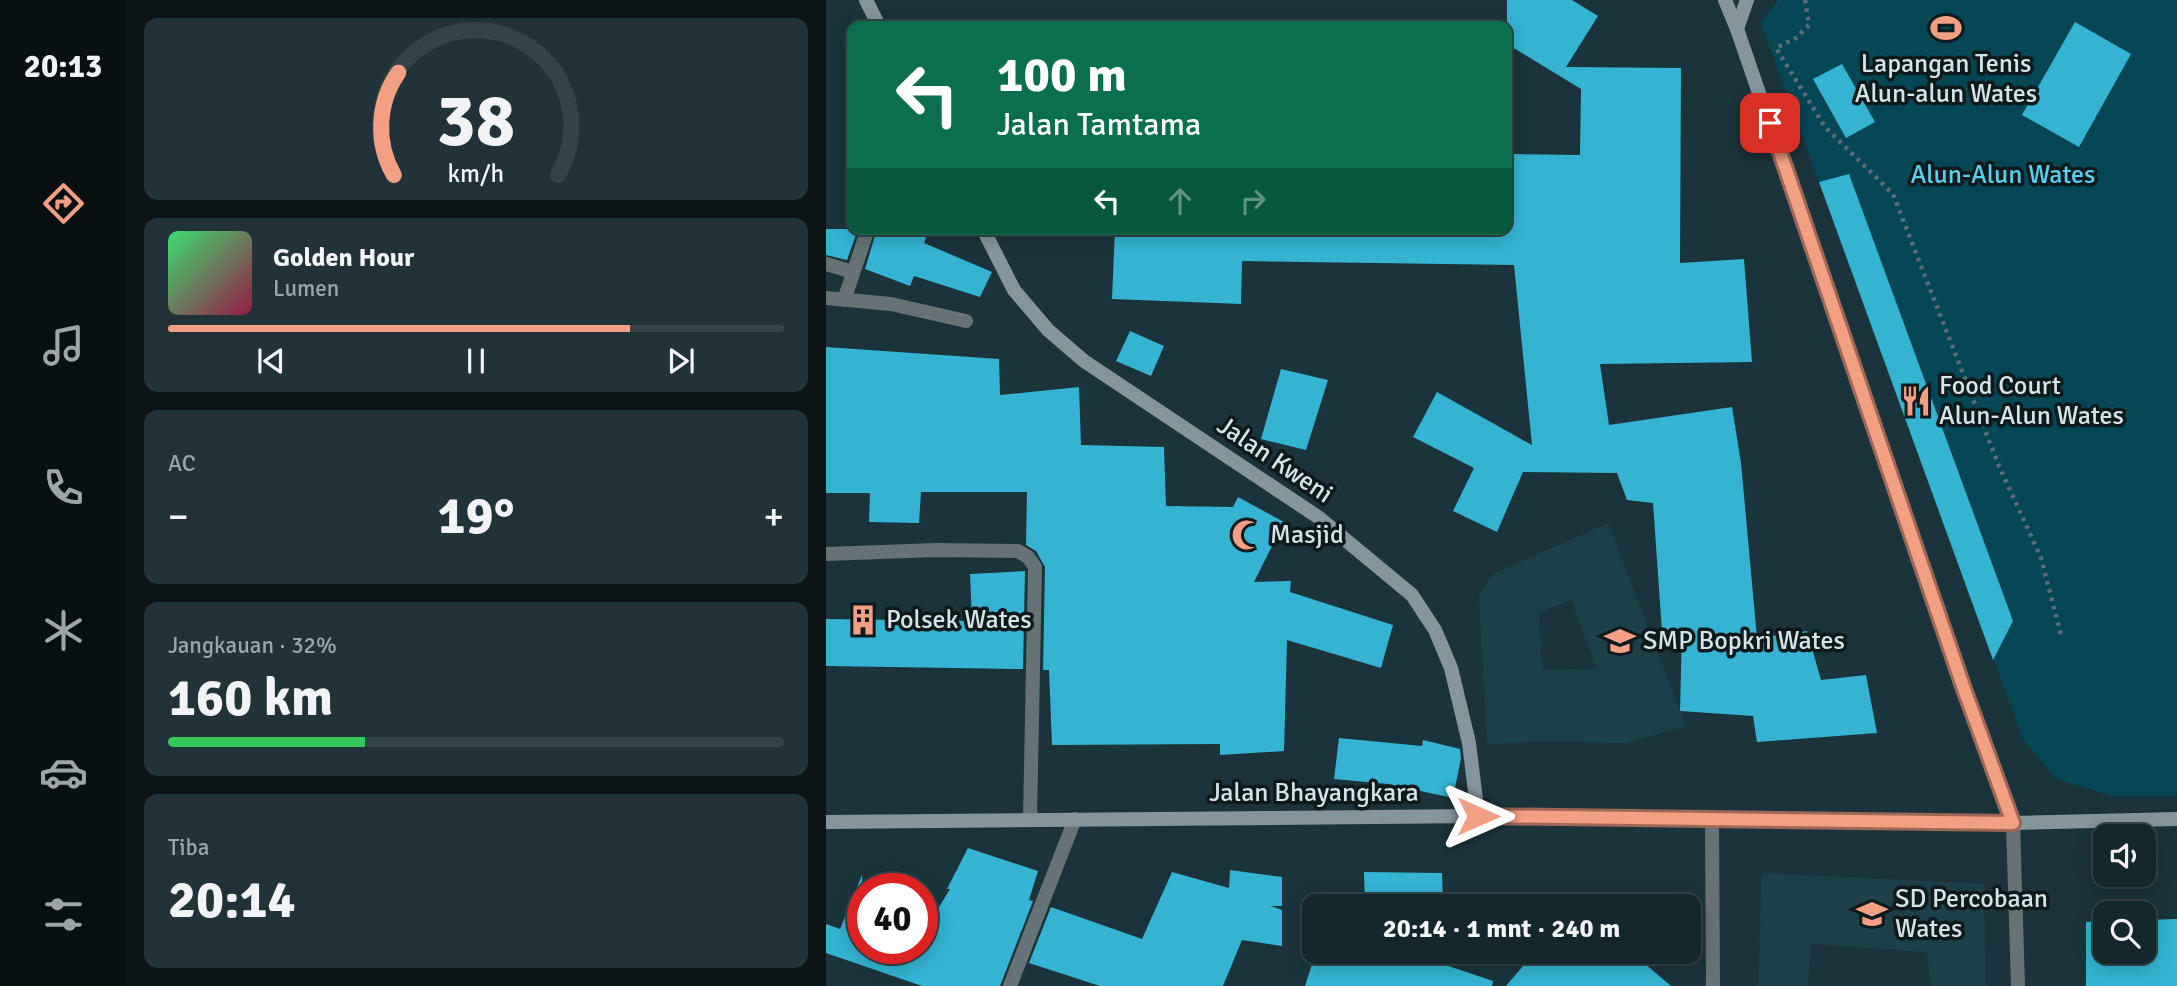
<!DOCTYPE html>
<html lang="id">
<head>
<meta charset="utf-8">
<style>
  :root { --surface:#14272c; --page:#213338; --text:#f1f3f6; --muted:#9da5a9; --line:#334448; --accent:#f39f84 }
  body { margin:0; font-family:Signika,sans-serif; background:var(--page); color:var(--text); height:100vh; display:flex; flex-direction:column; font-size:26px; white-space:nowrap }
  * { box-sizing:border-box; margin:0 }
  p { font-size:23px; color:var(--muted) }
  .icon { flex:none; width:38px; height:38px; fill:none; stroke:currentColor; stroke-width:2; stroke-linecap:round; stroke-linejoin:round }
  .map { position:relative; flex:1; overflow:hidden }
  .sheet { display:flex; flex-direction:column; gap:18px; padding:18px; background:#0b1518; width:700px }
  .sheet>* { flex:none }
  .top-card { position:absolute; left:21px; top:21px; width:665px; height:214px; border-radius:14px; box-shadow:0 4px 18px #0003,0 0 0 2px var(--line); background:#0b6e4f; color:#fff; overflow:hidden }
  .fabs { position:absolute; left:1267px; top:824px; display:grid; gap:14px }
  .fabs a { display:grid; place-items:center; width:63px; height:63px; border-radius:14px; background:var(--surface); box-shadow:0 4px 18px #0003,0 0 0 2px var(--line); font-size:35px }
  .speed { position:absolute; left:21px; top:873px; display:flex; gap:14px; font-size:35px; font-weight:700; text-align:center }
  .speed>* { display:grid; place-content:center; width:91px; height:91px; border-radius:50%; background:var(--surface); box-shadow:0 4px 18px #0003,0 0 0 2px var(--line); line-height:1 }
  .speed .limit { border:10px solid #d22; background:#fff; color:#111 }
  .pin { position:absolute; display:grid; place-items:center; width:60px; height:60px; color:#fff; margin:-30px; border-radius:14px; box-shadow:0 4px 10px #0006 }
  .me { position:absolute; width:77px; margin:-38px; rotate:90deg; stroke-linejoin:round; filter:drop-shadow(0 0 5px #0008) }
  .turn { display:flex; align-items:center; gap:24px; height:147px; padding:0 35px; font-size:32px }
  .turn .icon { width:91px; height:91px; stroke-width:2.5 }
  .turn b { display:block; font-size:49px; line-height:60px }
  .lanes { display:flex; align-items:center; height:66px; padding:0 35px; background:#0003; justify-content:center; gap:35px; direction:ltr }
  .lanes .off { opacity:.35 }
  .big { font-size:52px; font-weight:800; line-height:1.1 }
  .sheet .widget { flex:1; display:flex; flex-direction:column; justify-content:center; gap:10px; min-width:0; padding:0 24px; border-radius:14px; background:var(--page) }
  .sheet .dial { align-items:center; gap:0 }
  .dial svg { height:182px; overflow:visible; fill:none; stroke:var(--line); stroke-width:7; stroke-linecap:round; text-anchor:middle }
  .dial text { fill:var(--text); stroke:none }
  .song { display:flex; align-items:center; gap:21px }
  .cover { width:84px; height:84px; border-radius:10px; background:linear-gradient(135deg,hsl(140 70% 55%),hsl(340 70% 35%)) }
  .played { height:7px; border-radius:4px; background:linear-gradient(90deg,var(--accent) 75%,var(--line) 75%) }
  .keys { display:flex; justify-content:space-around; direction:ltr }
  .heat { display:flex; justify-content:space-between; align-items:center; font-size:38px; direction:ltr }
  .charge { height:10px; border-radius:5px; background:linear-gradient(90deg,#34c759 32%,var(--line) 0) }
  .trip { position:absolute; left:476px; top:894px; width:399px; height:70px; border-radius:14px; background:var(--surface); box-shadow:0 4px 18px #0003,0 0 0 2px var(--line); font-weight:800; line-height:70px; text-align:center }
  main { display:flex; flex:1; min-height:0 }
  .dock { display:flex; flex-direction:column; width:126px; justify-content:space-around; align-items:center; background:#081012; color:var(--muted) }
  .dock .icon { width:49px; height:49px }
  .dock .selected { color:var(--accent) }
  .dock b { font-size:32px; color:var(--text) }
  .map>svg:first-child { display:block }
  .built { fill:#1c3f49; fill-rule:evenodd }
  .green { fill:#054755 }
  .building { fill:#34b3d2 }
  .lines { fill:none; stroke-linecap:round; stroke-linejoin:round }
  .path { stroke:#586e74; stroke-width:4.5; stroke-dasharray:3.5 5; stroke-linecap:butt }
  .street { stroke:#667275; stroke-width:14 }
  .secondary { stroke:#84969c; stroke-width:14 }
  .route-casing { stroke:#9e6756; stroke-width:18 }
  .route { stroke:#f39f84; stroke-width:12 }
  .labels { text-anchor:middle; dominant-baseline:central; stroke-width:7; stroke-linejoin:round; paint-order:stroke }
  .poi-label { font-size:26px; fill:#d5e4e8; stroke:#0f1a1d; text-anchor:start }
  .park-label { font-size:26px; fill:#57d0f1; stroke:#0f1a1d }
  .street-label { font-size:26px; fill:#d5e4e8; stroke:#0f1a1d }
</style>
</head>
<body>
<main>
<nav class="dock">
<b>20:13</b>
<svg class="icon selected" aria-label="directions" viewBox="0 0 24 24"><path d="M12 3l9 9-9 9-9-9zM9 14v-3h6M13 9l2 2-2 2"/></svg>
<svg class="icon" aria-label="music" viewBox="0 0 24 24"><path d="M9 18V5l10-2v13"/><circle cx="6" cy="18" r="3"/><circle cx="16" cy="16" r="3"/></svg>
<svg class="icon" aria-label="phone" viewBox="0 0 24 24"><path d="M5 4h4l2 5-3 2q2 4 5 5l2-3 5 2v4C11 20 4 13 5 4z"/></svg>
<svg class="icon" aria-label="climate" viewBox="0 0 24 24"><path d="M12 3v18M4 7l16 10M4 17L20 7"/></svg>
<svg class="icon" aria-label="car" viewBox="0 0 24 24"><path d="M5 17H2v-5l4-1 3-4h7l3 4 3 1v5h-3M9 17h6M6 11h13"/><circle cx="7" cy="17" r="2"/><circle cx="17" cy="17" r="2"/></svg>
<svg class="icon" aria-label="filters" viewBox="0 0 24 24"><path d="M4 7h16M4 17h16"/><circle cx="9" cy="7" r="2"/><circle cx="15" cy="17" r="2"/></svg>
</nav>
<section class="sheet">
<div class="widget dial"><svg viewBox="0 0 100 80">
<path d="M14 69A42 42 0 1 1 86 69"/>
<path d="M14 69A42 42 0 0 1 16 24" stroke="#f39f84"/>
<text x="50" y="56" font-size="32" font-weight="700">38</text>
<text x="50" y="72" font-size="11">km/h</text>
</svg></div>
<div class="widget">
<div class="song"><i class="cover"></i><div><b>Golden Hour</b><p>Lumen</p></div></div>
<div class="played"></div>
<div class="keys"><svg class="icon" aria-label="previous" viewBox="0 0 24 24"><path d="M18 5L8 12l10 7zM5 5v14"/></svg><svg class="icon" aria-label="pause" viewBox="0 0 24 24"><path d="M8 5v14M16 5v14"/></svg><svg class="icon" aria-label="next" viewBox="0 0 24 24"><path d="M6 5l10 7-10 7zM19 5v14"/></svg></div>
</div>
<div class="widget"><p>AC</p>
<div class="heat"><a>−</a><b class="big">19°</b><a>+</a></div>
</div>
<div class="widget"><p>Jangkauan · 32%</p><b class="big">160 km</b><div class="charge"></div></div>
<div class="widget"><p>Tiba</p><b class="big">20:14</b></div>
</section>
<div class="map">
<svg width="1351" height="986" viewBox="0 0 1351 986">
  <rect width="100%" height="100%" fill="#1b343b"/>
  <g class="built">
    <path d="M782,523L860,726L800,743L718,741L661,744L653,593L669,573ZM745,600L771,669L716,670L713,613Z"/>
    <polygon points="936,873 1158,884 1160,986 1105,986 1101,952 985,944 982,986 932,986"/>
  </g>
  <polygon class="green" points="952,0 1351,0 1351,796 1286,796 1230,779 1197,739 935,23"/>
  <g class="building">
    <polygon points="681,0 746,0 772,16 740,67 855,68 854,263 918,259 926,362 774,364 783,425 906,407 915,463 931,638 981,631 995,680 1040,675 1051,733 931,742 927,716 854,711 856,630 836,631 827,503 801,500 791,473 697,472 671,532 627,511 648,468 587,437 611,392 706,445 688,265 416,261 415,304 286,299 289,229 681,229 681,154 754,155 755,89 681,44"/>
    <polygon points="1249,22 1305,54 1253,147 1196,115"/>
    <polygon points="1016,64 1049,122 1020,138 987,79"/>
    <polygon points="1023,174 1187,621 1167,660 993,182"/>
    <polygon points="0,229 32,229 21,260 0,255"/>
    <polygon points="51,229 103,229 98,243 166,272 154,297 88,276 84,286 39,269"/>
    <polygon points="304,331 338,346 325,376 290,361"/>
    <polygon points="0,347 173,359 174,395 253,387 255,445 338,447 340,506 407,507 412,497 458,522 428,582 465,581 464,592 567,625 555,668 461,640 458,751 394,755 394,744 226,745 223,670 217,670 219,567 210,551 200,545 201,492 95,492 93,523 43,522 44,493 0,493"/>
    <polygon points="455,369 502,380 480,450 435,439"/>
    <polygon points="199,571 197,669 0,666 0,619 146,621 144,574"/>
    <polygon points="513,738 596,746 597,740 634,749 635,758 627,798 562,784 508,779"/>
    <polygon points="142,848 212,871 203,900 207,901 174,986 96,986 0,953 0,924 14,929 36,875 37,948 96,948 96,935 124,889 121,889"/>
    <polygon points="404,870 456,877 456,906 445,906 456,910 456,946 416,940 397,986 274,986 203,963 225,907 316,939 346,872 403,888"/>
    <polygon points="538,872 616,873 617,906 539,906"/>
    <polygon points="1351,919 1351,986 1260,986 1260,922 1279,921 1279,952 1318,952 1318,920"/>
    <polygon points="490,952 581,952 667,981 666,986 479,986"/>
    <polygon points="709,952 805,952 845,986 680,986"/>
  </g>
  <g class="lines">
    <polyline class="path" points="979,0 983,25 970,38 950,48 999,127 1067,194 1173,466 1215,558 1235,635"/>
    <g class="street">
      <polyline points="0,264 27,272"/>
      <polyline points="0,298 65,304 140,321"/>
      <polyline points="18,300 42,229"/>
      <polyline points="0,554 110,550 192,551 202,557 209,567 204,819"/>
      <polyline points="886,819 887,986"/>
      <polyline points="1187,823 1192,986"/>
      <polyline points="184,986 249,819"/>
    </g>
    <g class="secondary">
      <polyline points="40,0 53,26"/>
      <polyline points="899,0 911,29"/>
      <polyline points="921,0 911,29 1138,689 1187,823 1351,819"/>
      <polyline points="157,229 188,290 222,330 258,361 492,517 586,595 609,630 625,668 643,743 652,816"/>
      <polyline points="0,822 652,816 1187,823"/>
    </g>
  </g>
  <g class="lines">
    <g class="route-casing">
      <polyline id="route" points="652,816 1187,823 1138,689 944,123"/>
    </g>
    <use href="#route" class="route"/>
  </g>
  <defs>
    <g id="stadium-bare" transform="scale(2.415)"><path d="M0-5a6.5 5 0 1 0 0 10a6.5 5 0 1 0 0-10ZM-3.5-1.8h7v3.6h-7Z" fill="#f39f84" stroke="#0f1a1d" stroke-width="2.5" paint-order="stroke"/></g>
    <g id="restaurant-bare" transform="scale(2.415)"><path d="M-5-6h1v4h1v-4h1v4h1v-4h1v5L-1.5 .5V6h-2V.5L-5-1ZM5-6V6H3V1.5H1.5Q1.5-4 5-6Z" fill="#f39f84" stroke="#0f1a1d" stroke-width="2.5" paint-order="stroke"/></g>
    <g id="mosque-bare" transform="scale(2.415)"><path d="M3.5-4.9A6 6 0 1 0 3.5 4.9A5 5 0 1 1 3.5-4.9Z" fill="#f39f84" stroke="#0f1a1d" stroke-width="2.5" paint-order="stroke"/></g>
    <g id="building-bare" transform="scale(2.415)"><path d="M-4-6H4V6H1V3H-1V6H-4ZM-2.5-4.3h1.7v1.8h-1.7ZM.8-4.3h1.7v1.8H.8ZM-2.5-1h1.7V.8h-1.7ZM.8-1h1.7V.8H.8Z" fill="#f39f84" stroke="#0f1a1d" stroke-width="2.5" paint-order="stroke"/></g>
    <g id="school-bare" transform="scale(2.415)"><path d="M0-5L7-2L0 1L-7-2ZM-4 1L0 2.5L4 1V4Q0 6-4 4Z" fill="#f39f84" stroke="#0f1a1d" stroke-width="2.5" paint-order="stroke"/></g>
  </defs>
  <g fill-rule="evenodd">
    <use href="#stadium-bare" x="1120" y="28"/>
    <use href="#restaurant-bare" x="1090" y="401"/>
    <use href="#mosque-bare" x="421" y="535"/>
    <use href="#building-bare" x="37" y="620"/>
    <use href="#school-bare" x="794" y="641"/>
    <use href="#school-bare" x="1046" y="914"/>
  </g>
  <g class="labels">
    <g class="poi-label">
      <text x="1120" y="64" text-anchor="middle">Lapangan Tenis<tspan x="1120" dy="30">Alun-alun Wates</tspan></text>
      <text x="1113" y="386">Food Court<tspan x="1113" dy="30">Alun-Alun Wates</tspan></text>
      <text x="444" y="535">Masjid</text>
      <text x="60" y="620">Polsek Wates</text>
      <text x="817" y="641">SMP Bopkri Wates</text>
      <text x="1069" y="899">SD Percobaan<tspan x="1069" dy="30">Wates</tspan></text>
    </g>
    <g class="park-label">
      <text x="1177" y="175">Alun-Alun Wates</text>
    </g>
    <g class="street-label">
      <text transform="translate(449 460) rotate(34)">Jalan Kweni</text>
      <text x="488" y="793">Jalan Bhayangkara</text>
    </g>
  </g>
</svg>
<div class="fabs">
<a><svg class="icon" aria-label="sound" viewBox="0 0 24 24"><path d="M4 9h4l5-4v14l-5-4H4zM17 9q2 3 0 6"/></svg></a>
<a><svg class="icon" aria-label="search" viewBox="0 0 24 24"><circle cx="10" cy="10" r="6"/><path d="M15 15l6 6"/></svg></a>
</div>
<div class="speed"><div class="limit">40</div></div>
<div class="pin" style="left:944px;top:123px;background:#d93025"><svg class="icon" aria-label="arrive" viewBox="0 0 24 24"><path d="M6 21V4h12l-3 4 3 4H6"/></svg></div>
<svg class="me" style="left:652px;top:816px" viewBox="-20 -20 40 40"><path d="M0-17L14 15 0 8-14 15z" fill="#f39f84" stroke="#fff" stroke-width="4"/></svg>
<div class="trip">20:14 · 1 mnt · 240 m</div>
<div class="top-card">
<div class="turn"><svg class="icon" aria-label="left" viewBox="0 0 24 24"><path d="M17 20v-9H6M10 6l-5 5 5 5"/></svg><div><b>100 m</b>Jalan Tamtama</div></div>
<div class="lanes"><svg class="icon" aria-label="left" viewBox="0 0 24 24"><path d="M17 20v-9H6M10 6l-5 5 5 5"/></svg><svg class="icon off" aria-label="ahead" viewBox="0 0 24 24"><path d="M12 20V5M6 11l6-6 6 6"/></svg><svg class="icon off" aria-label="right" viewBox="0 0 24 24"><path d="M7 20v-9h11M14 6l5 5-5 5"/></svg></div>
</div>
</div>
</main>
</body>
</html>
